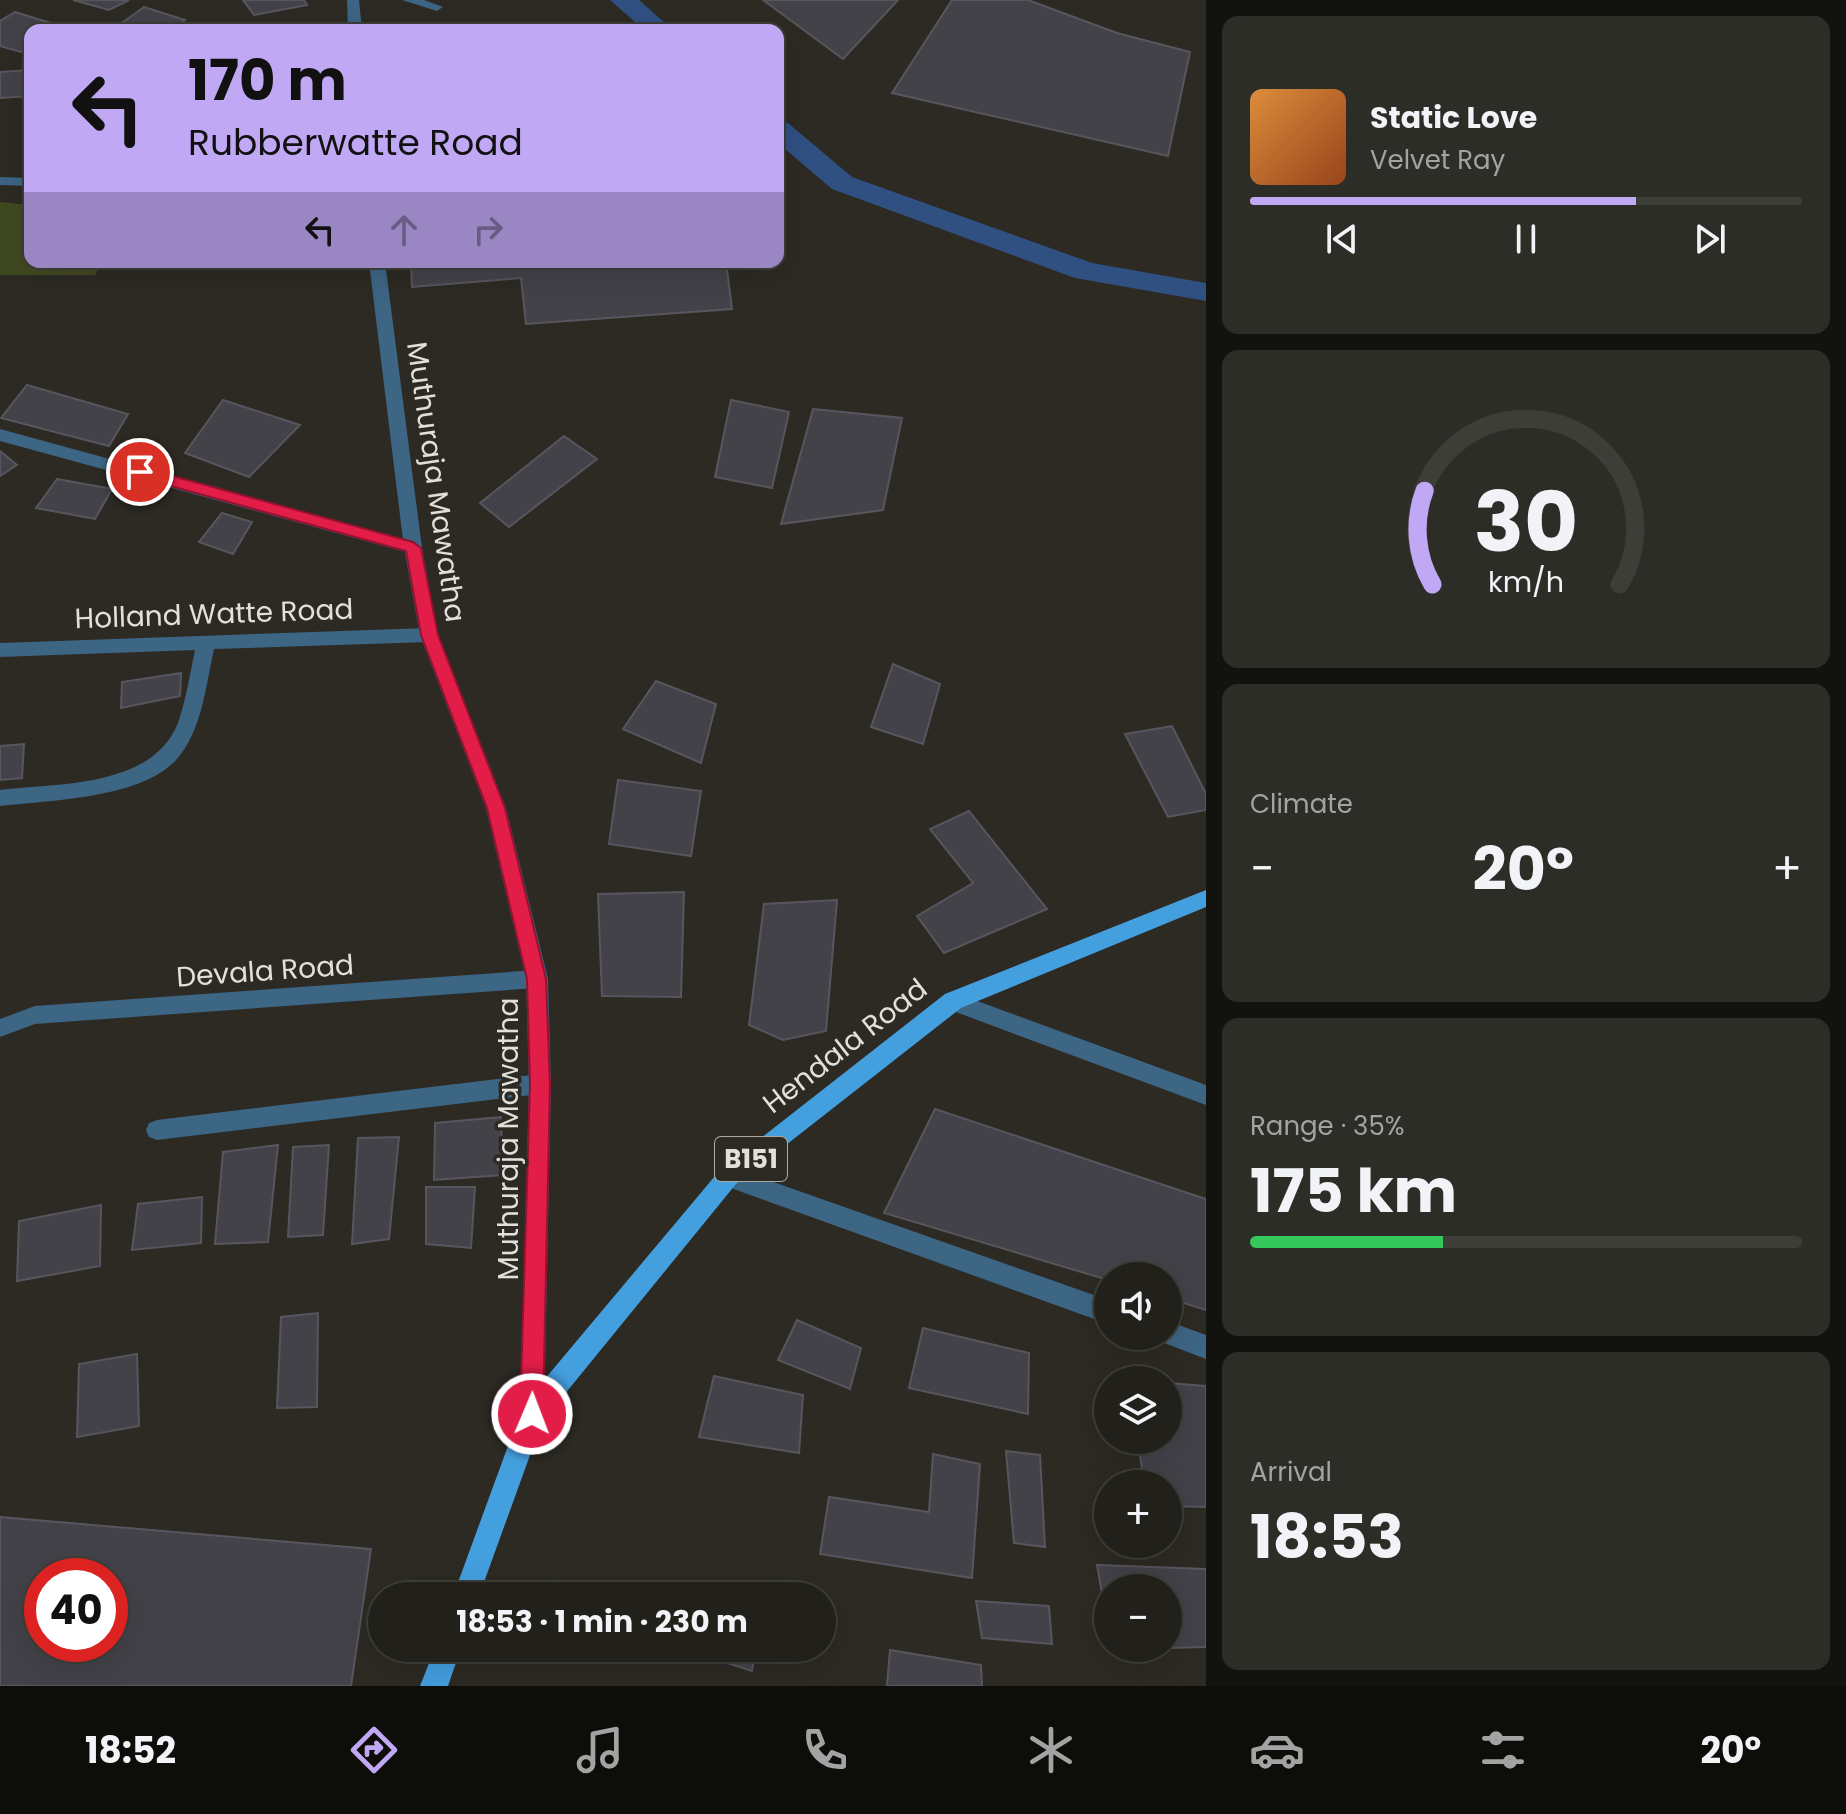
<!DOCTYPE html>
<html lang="en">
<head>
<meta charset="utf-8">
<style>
  :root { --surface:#21201a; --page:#2d2d27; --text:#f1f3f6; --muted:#a2a3a2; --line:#3e3e39; --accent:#c0a8f4 }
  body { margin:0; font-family:Poppins,sans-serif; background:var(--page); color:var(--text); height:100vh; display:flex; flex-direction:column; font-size:30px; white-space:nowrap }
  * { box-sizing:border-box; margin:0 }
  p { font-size:26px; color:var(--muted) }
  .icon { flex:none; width:44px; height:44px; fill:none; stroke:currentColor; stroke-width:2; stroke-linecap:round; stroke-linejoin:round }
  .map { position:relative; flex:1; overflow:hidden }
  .details { display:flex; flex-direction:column; gap:16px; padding:16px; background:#12120e; width:640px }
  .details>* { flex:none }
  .banner { position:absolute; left:24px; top:24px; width:760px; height:244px; border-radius:16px; box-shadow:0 8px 32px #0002,0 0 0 2px var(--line); background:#c0a8f4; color:#111; overflow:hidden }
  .buttons { position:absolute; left:1094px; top:1262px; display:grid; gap:16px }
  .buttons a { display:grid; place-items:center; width:88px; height:88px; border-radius:50%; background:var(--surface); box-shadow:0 8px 32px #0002,0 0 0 2px var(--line); font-size:40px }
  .speed { position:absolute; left:24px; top:1558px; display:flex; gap:16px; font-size:40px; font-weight:700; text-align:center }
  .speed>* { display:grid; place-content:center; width:104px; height:104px; border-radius:50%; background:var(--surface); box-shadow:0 8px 32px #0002,0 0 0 2px var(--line); line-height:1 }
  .speed .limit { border:12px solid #d22; background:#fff; color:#111 }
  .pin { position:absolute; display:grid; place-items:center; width:68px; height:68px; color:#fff; margin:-34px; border:4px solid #fff; border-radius:50%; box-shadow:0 2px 8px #0007 }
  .me { position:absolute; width:88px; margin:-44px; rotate:1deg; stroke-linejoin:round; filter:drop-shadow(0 0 6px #0008) }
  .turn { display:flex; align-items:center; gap:28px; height:168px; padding:0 32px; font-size:36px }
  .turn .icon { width:104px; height:104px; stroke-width:2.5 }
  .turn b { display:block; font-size:56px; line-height:68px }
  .lanes { display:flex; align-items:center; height:76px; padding:0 32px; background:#0003; justify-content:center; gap:40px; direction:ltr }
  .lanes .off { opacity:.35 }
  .big { font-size:60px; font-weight:700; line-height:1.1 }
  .details .widget { flex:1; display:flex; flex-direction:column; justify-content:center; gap:12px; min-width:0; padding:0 28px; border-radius:16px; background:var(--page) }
  .details .dial { align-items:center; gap:0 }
  .dial svg { height:208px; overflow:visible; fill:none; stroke:var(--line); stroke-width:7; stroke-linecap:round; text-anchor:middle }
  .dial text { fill:var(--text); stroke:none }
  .song { display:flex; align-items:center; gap:24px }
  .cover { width:96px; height:96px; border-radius:12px; background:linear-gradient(135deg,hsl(30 70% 55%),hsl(20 70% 35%)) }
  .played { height:8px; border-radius:4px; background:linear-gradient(90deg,var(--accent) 70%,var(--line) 70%) }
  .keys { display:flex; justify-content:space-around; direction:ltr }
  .heat { display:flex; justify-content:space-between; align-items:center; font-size:44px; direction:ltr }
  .charge { height:12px; border-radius:6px; background:linear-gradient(90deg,#34c759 35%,var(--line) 0) }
  .trip { position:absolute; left:368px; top:1582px; width:468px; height:80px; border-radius:40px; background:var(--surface); box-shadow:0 8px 32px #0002,0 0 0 2px var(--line); font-weight:700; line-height:80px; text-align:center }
  .menu { display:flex; height:128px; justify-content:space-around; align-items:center; background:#0d0d0a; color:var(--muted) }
  .menu .icon { width:56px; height:56px }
  .menu .on { color:var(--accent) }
  .menu b { font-size:36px; color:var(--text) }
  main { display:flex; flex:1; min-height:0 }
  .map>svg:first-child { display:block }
  .green { fill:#414921 }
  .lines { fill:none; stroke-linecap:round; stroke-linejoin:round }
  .canal { fill:#305082; fill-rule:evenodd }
  .building { fill:#434249; stroke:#57565e; stroke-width:2; fill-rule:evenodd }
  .minor { fill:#3d6584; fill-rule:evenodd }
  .tertiary { fill:#3d6584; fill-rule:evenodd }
  .primary { fill:#449fdf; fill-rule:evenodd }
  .route { fill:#e11d48; stroke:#92132f; stroke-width:2 }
  .labels { text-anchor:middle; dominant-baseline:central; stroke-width:7; stroke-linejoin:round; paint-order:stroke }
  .shield { fill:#2c2a23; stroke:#aba9a4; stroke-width:2 }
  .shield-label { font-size:26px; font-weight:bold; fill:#e1e0db }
  .street-label { font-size:28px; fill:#e1e0db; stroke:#2c2a23 }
</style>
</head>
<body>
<main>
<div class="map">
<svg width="1206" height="1686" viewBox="0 0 1206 1686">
  <rect width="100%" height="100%" fill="#2c2a23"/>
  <polygon class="green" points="0,202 30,205 30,262 101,262 95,275 0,275"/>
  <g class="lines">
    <g class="canal">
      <polygon points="610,0 639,0 673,30 644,30"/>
      <polygon points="778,121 788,123 852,177 1092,263 1206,283 1206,301 1075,278 832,189 778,143"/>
    </g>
  </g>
  <g class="building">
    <polygon points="73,0 129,0 109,10"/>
    <polygon points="243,0 304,0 307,5 254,15"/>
    <polygon points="763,0 898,0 843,59"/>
    <polygon points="952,0 1028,0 1117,33 1190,52 1168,156 892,93"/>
    <polygon points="144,7 185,20 174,30 112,30"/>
    <polygon points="15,12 64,27 58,30 30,30 30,47 21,52 0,46 0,21"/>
    <polygon points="30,70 30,96 0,98 0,72"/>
    <polygon points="411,262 726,262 732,309 526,324 521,278 412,287"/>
    <polygon points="27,385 128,414 109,446 1,418"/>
    <polygon points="223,400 300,425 249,477 185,453"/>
    <polygon points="731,400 789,412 772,488 715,477"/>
    <polygon points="813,409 902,418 883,510 781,524"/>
    <polygon points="564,436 597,459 509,527 480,503"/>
    <polygon points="0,451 17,465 0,476"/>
    <polygon points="57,479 112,489 95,519 36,508"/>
    <polygon points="222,513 252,522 233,554 199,542"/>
    <polygon points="893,664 940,684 923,744 871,727"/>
    <polygon points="181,673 180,696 121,708 122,682"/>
    <polygon points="656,681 716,704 701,763 623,729"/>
    <polygon points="1172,726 1206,794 1206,810 1168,817 1125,734"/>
    <polygon points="24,744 22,778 0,780 0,746"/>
    <polygon points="618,780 701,791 691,856 609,844"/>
    <polygon points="969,811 1047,909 944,953 917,916 973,883 930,829"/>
    <polygon points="684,892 681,997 602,996 598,894"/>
    <polygon points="837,900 826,1031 783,1040 749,1025 764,904"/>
    <polygon points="935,1109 1206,1199 1206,1310 1168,1298 1168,1276 1108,1276 1108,1280 884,1213"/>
    <polygon points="501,1117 503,1175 434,1180 435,1123"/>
    <polygon points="399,1137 389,1239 352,1244 358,1138"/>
    <polygon points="278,1145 268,1242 215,1244 223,1152"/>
    <polygon points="329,1145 323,1235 288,1237 293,1147"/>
    <polygon points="426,1187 475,1187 471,1248 426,1244"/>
    <polygon points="202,1197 201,1243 132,1250 138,1204"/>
    <polygon points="101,1205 100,1266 17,1281 19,1221"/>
    <polygon points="318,1313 317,1407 277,1408 281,1317"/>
    <polygon points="797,1320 861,1348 850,1389 778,1360"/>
    <polygon points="923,1328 1029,1353 1028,1414 909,1388"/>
    <polygon points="137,1354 139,1426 77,1437 79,1364"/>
    <polygon points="714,1376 803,1395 799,1453 699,1437"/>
    <polygon points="1168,1383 1206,1386 1206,1507 1168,1506 1168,1484 1144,1484 1138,1440 1168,1440"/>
    <polygon points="1006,1451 1040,1455 1045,1547 1014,1543"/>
    <polygon points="933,1454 980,1464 972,1578 820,1554 829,1497 929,1512"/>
    <path d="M0,1517L371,1549L351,1686H0ZM42,1576H110V1644H42Z"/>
    <polygon points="1097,1565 1206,1569 1206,1647 1168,1648 1168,1588 1108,1588 1108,1628"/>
    <polygon points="557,1581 622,1594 621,1596 554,1596"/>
    <polygon points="976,1601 1049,1606 1052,1644 982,1638"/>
    <polygon points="681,1648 756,1648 752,1671"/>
    <polygon points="890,1650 981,1665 982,1686 887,1686"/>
  </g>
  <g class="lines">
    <g class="minor">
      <polygon points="402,0 424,0 443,7 437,11"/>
      <polygon points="0,177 30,178 30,186 0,185"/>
      <polygon points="0,429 413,542 422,548 413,554 0,441"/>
      <path d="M429,628L438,635L429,642L214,649C206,684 202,732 176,760C140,799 50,800 0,806V790C58,783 152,788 178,723C186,700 190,674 195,650L0,657V643Z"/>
      <polygon points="537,970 544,973 548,979 544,985 537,988 35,1024 0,1037 0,1019 35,1006"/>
      <polygon points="953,992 1206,1085 1206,1105 945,1008 942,1001 945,994"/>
      <polygon points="540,1074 548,1077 551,1084 548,1091 540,1094 157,1140 149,1137 146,1130 149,1123 157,1120"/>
      <polygon points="728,1166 1108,1300 1108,1324 720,1184 717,1177 720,1170"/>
      <polygon points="1168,1321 1206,1335 1206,1359 1159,1341 1157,1336 1168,1336"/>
    </g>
    <g class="tertiary">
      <polygon points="347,0 359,0 362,30 348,30"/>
      <polygon points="369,262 385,262 422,548 438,635 506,808 548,979 551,1084 544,1414 541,1423 532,1426 523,1423 520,1414 529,1084 526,979 486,808 420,635 404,548"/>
    </g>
    <g class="primary">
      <polygon points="1206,890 1206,907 961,1008 736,1184 542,1422 479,1596 453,1596 523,1405 720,1170 945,994"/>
      <polygon points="435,1648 461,1648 448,1686 420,1686"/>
    </g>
  </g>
  <polygon class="route" points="140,467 413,542 421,548 438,635 505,808 546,979 550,1084 543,1414 540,1422 532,1425 524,1422 520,1414 530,1084 527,979 487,808 421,635 406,551 134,476 134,469"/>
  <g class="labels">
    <rect class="shield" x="715" y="1137" width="72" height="44" rx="6"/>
    <g class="shield-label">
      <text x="751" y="1159">B151</text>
    </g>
    <g class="street-label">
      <text transform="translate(436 482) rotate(82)">Muthuraja Mawatha</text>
      <text transform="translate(214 614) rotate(-2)">Holland Watte Road</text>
      <text transform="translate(265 971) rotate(-4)">Devala Road</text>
      <text transform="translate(845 1046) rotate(-38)">Hendala Road</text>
      <text transform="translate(508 1139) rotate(-90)">Muthuraja Mawatha</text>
    </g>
  </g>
</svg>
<div class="buttons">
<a><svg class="icon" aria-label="sound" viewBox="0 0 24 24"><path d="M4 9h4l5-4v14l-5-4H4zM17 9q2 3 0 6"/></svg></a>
<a><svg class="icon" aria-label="layers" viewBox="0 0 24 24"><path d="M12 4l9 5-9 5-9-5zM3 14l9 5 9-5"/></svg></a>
<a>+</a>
<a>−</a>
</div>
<div class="speed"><div class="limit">40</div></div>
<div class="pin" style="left:140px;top:472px;background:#d93025"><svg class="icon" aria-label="arrive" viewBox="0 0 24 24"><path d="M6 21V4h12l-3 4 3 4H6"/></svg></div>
<svg class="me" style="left:532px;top:1414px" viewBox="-20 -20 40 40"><circle r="17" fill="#e11d48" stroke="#fff" stroke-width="3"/><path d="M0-11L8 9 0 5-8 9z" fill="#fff"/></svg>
<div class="trip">18:53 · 1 min · 230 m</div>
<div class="banner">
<div class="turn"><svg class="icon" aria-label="left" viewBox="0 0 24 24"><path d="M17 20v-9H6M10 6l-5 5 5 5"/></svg><div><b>170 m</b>Rubberwatte Road</div></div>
<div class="lanes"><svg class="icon" aria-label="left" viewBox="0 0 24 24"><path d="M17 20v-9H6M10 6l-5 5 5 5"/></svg><svg class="icon off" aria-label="ahead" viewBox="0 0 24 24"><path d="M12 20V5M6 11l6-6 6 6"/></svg><svg class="icon off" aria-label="right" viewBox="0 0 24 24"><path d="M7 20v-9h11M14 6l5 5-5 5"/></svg></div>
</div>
</div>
<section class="details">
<div class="widget">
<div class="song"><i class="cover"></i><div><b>Static Love</b><p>Velvet Ray</p></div></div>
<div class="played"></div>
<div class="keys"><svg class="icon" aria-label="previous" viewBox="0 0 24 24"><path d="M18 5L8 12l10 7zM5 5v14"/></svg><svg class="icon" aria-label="pause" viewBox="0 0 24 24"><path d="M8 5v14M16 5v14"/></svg><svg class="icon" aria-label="next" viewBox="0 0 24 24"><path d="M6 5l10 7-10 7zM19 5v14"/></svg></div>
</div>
<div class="widget dial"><svg viewBox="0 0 100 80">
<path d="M14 69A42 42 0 1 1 86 69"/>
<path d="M14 69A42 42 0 0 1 11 33" stroke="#c0a8f4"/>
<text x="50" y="56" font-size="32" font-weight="700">30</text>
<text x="50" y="72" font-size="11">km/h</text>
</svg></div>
<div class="widget"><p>Climate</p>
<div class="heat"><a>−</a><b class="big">20°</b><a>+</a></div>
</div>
<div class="widget"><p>Range · 35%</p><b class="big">175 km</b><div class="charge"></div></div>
<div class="widget"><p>Arrival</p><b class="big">18:53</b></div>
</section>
</main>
<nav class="menu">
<b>18:52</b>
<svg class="icon on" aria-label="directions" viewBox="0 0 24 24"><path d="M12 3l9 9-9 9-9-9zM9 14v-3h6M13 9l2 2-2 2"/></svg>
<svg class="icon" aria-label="music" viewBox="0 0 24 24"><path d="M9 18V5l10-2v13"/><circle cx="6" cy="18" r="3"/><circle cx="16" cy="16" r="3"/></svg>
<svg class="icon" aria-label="phone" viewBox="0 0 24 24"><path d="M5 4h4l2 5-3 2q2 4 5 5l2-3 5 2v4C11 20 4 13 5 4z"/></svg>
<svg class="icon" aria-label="climate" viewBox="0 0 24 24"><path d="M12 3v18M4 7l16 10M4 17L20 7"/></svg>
<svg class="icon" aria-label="car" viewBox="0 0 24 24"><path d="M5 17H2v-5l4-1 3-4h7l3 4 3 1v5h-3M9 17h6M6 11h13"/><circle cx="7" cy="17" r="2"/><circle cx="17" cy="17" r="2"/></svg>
<svg class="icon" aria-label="filters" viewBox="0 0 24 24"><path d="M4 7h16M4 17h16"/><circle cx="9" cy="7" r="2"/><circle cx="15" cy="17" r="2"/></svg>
<b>20°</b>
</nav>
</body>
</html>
